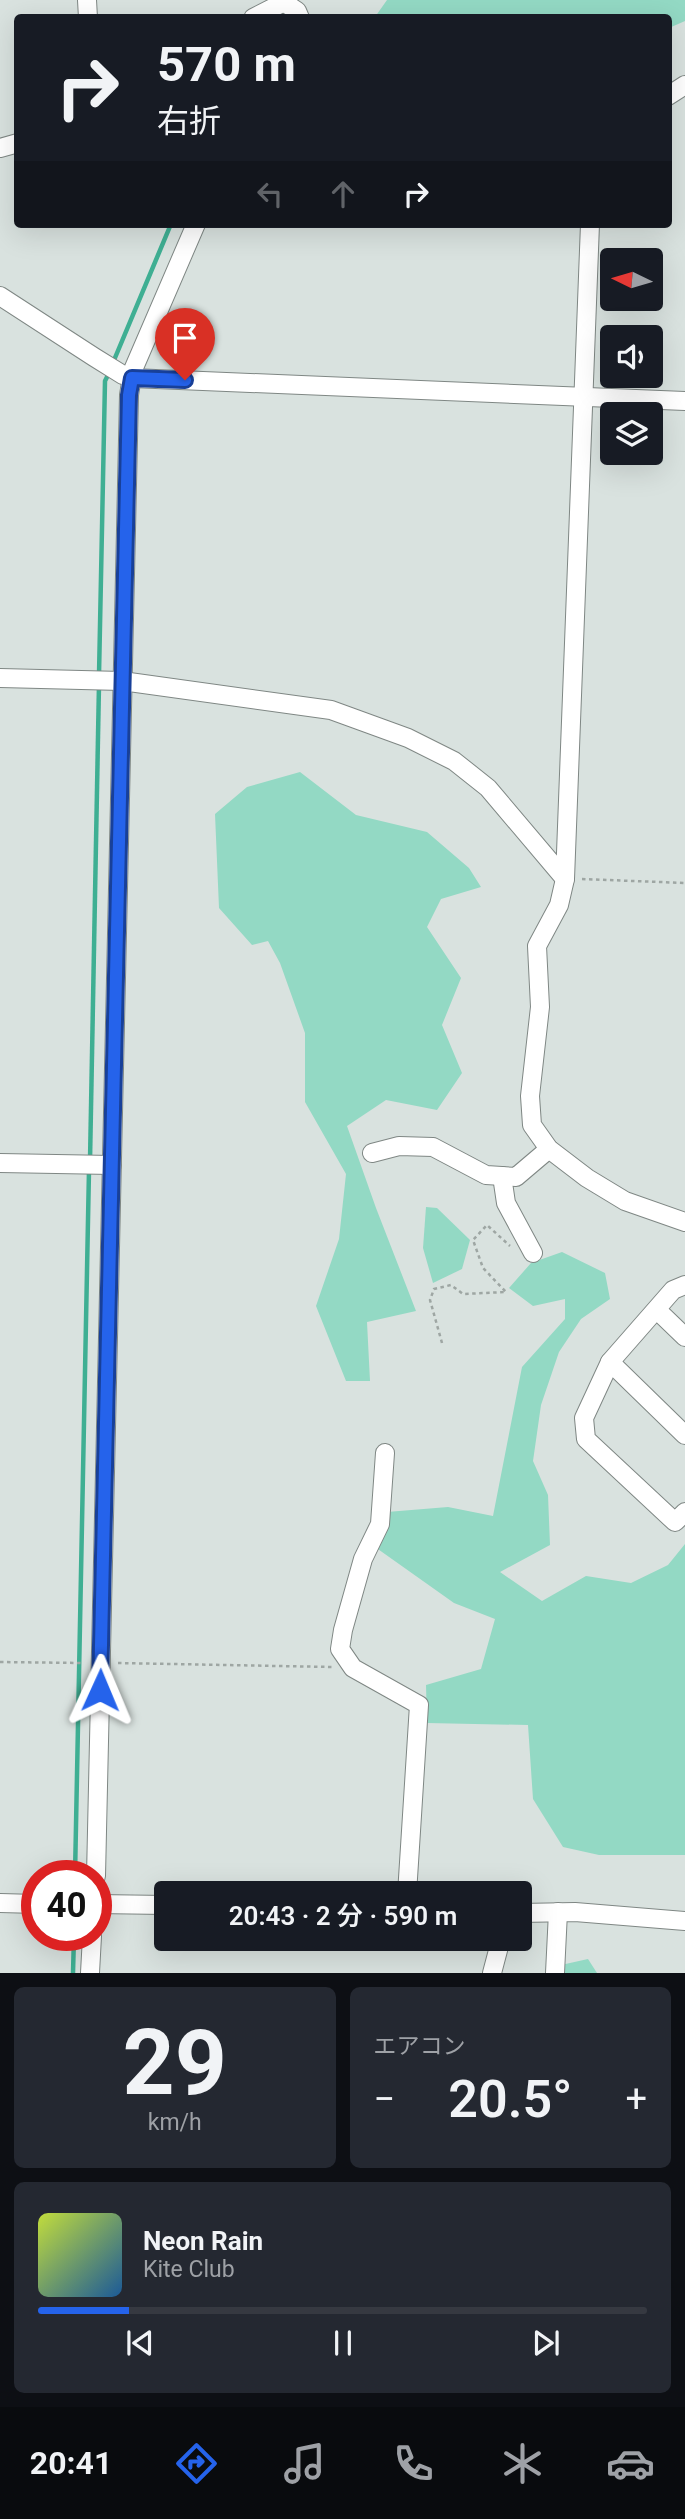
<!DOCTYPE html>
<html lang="ja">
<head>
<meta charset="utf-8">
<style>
  :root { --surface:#171b24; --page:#242831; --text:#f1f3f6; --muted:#9ea1a6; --line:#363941; --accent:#2563eb }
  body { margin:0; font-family:Roboto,"Noto Sans JP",sans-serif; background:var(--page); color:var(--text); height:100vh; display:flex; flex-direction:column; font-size:26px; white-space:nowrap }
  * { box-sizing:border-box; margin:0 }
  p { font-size:23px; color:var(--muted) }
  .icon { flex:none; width:38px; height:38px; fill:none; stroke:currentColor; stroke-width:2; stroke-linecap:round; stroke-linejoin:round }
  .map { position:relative; height:1973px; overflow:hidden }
  .panel { display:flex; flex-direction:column; gap:14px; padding:14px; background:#0d0f14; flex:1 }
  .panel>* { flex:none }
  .guide { position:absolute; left:14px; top:14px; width:658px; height:214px; border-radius:7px; box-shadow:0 7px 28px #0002; background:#171b24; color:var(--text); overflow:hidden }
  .needle { width:46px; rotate:275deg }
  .controls { position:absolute; left:600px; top:248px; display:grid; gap:14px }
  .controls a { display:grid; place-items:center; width:63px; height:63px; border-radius:7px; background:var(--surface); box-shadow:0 7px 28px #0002; font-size:35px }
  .speed { position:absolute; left:21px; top:1860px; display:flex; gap:14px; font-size:35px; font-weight:700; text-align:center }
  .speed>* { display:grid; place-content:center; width:91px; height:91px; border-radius:50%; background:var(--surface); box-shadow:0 7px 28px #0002; line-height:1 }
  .speed .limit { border:10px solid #d22; background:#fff; color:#111 }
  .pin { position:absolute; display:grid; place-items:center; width:60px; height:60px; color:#fff; margin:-72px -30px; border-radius:50% 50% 50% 0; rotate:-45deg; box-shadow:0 0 7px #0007 }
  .pin .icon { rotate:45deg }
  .me { position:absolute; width:77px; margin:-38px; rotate:1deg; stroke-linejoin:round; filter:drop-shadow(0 0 5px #0008) }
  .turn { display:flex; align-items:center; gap:24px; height:147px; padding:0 28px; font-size:32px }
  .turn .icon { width:91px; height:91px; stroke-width:2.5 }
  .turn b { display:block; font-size:49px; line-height:60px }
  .lanes { display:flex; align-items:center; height:66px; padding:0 28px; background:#0003; justify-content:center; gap:35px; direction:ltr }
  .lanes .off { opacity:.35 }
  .big { font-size:52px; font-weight:600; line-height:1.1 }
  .panel .widget { flex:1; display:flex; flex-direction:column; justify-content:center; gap:10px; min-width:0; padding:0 24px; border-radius:10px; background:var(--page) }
  .panel .dial { align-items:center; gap:0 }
  .dial b { font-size:91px; line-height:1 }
  .song { display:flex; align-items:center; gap:21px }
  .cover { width:84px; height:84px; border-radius:10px; background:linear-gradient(135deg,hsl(70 70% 55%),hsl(210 70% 35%)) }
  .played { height:7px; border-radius:4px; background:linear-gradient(90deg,var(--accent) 15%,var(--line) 15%) }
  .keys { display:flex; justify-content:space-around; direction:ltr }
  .heat { display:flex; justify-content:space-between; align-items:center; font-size:38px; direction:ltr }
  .panel .tiles { flex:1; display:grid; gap:14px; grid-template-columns:1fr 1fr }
  .widget:last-child { grid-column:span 2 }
  .trip { position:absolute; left:154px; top:1881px; width:378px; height:70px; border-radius:7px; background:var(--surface); box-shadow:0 7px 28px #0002; font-weight:600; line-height:70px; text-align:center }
  .tabs { display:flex; height:112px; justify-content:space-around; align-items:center; background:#090b0e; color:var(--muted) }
  .tabs .icon { width:49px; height:49px }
  .tabs .on { color:var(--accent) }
  .tabs b { font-size:32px; color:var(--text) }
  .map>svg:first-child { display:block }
  .green { fill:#93d9c4 }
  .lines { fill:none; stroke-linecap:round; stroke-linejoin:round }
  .stream { stroke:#3faf93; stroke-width:4.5 }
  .minor-casing { stroke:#7f8784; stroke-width:20 }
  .path { stroke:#9ea6a3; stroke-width:2.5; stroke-dasharray:3.5 3.5; stroke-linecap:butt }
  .minor { stroke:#fff; stroke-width:18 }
  .route-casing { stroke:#184099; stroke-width:18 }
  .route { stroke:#2563eb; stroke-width:12 }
</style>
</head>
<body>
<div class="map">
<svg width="685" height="1973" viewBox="0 0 685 1973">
  <rect width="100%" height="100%" fill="#d9e2df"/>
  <g class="green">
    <polygon points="387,0 685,0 685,21 669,28 668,18 375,17"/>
    <polygon points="300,772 356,815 427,832 469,868 481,887 441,899 427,927 461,978 442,1025 462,1073 437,1110 386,1100 347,1126 376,1208 416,1311 367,1322 370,1381 346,1381 316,1306 339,1239 346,1174 305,1102 305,1033 280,963 268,941 252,945 219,908 215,814 247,787"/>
    <polygon points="426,1207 437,1208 470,1240 462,1269 433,1283 423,1248"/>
    <polygon points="562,1252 605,1273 610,1299 581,1319 559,1352 541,1405 533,1461 548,1495 550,1545 500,1572 542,1601 586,1576 631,1583 668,1565 685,1544 685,1855 599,1855 563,1847 533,1799 528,1725 427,1723 426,1685 481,1669 495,1619 454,1603 375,1547 387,1512 448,1507 493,1516 522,1367 565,1319 565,1299 533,1306 509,1288 531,1263"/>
    <polygon points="588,1959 597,1973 561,1973 561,1965"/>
  </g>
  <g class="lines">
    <g class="stream">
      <polyline points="112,365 171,224"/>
      <polyline points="99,675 105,381 109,373"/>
      <polyline points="90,1161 99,684"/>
      <polyline points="75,1876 89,1170"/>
      <polyline points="73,1973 74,1936"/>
    </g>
    <g class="minor-casing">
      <g id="minor">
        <polyline points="87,0 88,18"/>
        <polyline points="285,3 297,11 300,18"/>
        <polyline points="253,18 288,0"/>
        <polyline points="668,96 685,85"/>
        <polyline points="0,148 18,143"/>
        <polyline points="590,224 565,879 559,905 537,946 540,1007 530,1096 532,1125 549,1149 587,1178 625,1201 685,1222"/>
        <polyline points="0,296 94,357 123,375 132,378 685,401"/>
        <polyline points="0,678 122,681 331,710 408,738 454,761 488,788 565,879"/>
        <polyline points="372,1153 399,1146 433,1147 486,1175 516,1177 549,1149"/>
        <polyline points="0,1163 112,1165"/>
        <polyline points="502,1176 506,1203 533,1253"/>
        <polyline points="685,1285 673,1290 610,1362 584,1418 586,1439 675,1522 685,1512"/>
        <polyline points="657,1310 685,1337"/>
        <polyline points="610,1362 685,1435"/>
        <polyline points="385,1453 380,1524 363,1559 343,1630 340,1649 353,1668 419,1705 407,1894"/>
        <polyline points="96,1876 129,395 133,370 196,224"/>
        <polyline points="0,1903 37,1904"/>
        <polyline points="96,1904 166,1905"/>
        <polyline points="520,1913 575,1912 685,1921"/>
        <polyline points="90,1973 92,1936"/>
        <polyline points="492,1973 501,1939"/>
        <polyline points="555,1973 558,1912"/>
      </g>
    </g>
    <g class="path">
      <polyline points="582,879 685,883"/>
      <polyline points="442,1343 430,1300 434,1289 451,1285 463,1294 506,1292 483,1268 473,1240 487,1225 510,1246"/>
      <polyline points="0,1662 83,1663"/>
      <polyline points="118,1663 332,1667"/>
    </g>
    <use href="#minor" class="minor"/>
  </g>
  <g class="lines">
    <g class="route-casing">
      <polyline id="route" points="100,1690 129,395 132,378 185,380"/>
    </g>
    <use href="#route" class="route"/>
  </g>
</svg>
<div class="controls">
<a><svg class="needle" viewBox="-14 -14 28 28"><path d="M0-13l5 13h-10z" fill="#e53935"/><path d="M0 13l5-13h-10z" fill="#9ea1a6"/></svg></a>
<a><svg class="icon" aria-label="sound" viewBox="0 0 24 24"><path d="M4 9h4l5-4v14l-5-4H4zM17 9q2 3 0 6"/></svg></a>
<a><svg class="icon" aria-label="layers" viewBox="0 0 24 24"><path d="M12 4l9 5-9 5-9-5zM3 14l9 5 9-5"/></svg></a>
</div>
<div class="speed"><div class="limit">40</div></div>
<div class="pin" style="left:185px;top:380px;background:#d93025"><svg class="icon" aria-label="arrive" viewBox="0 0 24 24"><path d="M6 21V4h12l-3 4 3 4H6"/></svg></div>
<svg class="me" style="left:100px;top:1690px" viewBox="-20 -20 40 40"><path d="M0-17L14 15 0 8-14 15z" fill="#2563eb" stroke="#fff" stroke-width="4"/></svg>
<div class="trip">20:43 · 2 分 · 590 m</div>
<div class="guide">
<div class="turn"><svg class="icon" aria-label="right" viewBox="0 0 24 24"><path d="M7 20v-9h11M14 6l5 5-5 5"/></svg><div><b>570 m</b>右折</div></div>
<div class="lanes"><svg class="icon off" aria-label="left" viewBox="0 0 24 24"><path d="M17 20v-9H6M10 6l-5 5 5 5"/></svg><svg class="icon off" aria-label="ahead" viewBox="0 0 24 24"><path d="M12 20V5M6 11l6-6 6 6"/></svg><svg class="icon" aria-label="right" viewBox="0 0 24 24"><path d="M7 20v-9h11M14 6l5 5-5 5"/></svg></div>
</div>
</div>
<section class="panel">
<div class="tiles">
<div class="widget dial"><b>29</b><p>km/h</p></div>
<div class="widget"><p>エアコン</p>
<div class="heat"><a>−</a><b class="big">20.5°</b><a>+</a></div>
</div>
<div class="widget">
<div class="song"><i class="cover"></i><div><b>Neon Rain</b><p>Kite Club</p></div></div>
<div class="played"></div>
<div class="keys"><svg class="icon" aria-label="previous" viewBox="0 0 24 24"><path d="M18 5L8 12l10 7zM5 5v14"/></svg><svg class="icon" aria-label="pause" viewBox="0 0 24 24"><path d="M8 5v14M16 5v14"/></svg><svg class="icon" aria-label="next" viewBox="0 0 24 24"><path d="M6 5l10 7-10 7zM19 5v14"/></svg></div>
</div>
</div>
</section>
<nav class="tabs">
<b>20:41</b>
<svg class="icon on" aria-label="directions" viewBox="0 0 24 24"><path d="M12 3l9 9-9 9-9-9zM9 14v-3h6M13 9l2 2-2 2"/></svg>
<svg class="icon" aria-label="music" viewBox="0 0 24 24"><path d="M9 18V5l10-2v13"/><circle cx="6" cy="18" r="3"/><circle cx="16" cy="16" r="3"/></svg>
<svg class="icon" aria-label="phone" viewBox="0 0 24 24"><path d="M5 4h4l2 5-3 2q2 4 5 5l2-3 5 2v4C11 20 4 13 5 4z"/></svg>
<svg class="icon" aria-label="climate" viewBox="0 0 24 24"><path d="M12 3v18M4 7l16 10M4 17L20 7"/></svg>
<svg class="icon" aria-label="car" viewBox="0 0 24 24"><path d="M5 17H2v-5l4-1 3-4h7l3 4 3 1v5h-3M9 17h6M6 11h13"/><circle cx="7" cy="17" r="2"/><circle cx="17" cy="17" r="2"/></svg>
</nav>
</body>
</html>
